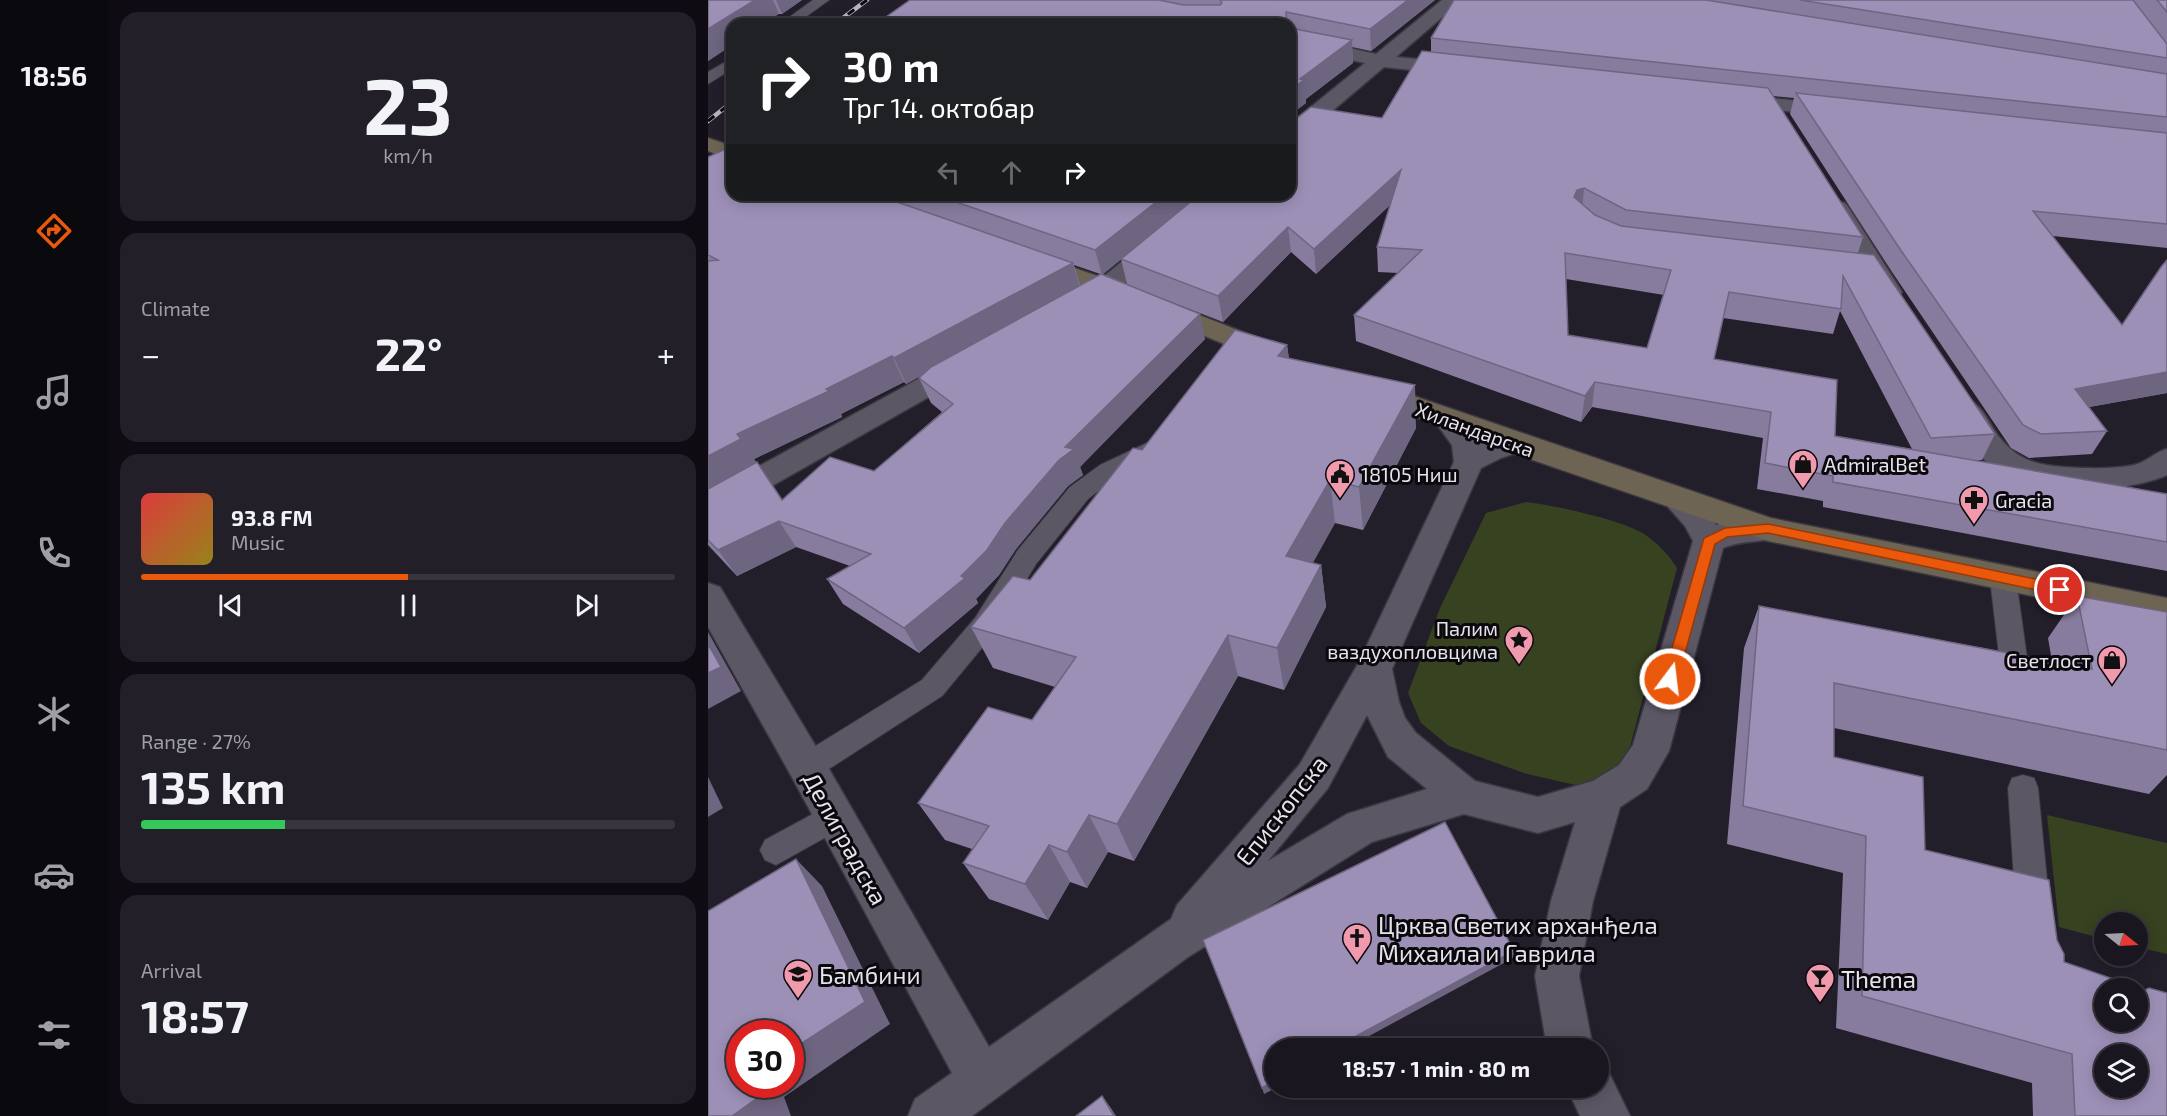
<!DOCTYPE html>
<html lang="en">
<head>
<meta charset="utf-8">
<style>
  :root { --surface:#1a1620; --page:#231f29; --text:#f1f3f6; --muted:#9f9fa5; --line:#38353e; --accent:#ea580c }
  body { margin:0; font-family:"Exo 2",sans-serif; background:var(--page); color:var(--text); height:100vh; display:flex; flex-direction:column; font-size:22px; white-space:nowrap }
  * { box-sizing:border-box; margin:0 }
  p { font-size:20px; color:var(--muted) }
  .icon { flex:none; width:33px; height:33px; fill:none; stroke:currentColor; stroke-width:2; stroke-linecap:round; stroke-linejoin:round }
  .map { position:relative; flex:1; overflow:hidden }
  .panel { display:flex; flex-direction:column; gap:12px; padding:12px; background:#0e0c12; width:600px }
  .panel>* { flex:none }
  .top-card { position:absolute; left:18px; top:18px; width:570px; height:183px; border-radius:18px; box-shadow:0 3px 15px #0003,0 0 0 2px var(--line); background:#202124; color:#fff; overflow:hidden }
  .needle { width:39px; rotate:108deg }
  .tools { position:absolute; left:1386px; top:912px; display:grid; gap:12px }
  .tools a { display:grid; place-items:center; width:54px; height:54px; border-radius:50%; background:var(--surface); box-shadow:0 3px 15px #0003,0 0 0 2px var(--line); font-size:30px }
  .speed { position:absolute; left:18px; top:1020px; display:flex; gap:12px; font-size:30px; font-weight:700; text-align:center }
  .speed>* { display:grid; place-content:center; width:78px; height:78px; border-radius:50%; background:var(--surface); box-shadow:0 3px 15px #0003,0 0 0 2px var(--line); line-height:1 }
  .speed .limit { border:9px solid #d22; background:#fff; color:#111 }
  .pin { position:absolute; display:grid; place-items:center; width:51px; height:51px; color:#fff; margin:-26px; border:3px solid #fff; border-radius:50%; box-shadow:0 2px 6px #0007 }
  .me { position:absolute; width:66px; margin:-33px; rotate:15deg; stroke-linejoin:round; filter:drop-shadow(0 0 4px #0008) }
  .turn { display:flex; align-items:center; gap:21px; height:126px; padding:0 18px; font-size:27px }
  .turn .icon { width:78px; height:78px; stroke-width:2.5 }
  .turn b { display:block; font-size:42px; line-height:51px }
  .lanes { display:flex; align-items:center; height:57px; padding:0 18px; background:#0003; justify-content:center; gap:30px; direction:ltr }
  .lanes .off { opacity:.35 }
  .big { font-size:45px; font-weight:700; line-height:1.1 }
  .panel .tile { flex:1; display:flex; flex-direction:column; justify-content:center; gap:9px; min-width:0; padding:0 21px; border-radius:18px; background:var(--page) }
  .panel .dial { align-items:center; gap:0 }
  .dial b { font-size:78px; line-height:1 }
  .song { display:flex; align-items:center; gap:18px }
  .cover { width:72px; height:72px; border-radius:9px; background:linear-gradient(135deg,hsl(0 70% 55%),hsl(50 70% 35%)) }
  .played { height:6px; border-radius:3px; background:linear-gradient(90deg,var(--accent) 50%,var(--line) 50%) }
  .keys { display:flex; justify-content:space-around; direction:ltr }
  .heat { display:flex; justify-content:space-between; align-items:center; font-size:33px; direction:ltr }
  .charge { height:9px; border-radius:4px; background:linear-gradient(90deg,#34c759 27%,var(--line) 0) }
  .trip { position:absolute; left:556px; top:1038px; width:345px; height:60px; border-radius:30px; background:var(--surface); box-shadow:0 3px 15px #0003,0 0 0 2px var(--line); font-weight:700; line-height:60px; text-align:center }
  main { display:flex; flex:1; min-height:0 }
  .tabs { display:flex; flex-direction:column; width:108px; justify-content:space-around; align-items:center; background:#0a090d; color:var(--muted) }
  .tabs .icon { width:42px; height:42px }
  .tabs .selected { color:var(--accent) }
  .tabs b { font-size:27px; color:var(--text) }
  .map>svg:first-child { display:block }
  .green { fill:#374221 }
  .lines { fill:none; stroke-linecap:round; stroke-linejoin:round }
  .lane-casing { stroke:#3c3842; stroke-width:2 }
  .street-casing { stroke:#3c3842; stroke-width:3 }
  .secondary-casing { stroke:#3c3842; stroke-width:3 }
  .lane { fill:#5b5765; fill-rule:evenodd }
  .street { fill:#5b5765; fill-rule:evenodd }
  .secondary { fill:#6e6453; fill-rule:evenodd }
  .rail-casing { stroke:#b9b6bf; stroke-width:4.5 }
  .rail { stroke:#0b090e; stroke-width:3; stroke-dasharray:8; stroke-linecap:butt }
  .wall { fill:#877c9d; fill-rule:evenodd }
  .shaded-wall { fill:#6e6580 }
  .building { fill:#9d90b7; stroke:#6e6580; stroke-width:1.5; fill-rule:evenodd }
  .route { fill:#ea580c; stroke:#983908; stroke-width:1.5 }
  .labels { text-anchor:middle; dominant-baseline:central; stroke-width:6; stroke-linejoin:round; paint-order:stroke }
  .street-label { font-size:20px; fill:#e6e3eb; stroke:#0b090e }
  .poi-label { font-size:20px; fill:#e6e3eb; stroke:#0b090e; text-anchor:start }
  .near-street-label { font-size:24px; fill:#e6e3eb; stroke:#0b090e }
  .near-poi-label { font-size:24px; fill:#e6e3eb; stroke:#0b090e; text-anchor:start }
</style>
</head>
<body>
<main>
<nav class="tabs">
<b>18:56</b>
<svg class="icon selected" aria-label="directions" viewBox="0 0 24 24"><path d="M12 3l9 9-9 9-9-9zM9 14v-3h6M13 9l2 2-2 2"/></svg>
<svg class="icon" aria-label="music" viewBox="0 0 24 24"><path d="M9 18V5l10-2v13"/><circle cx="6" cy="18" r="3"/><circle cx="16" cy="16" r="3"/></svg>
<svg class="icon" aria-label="phone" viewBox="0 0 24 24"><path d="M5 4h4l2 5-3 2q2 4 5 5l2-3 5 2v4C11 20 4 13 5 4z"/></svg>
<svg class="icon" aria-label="climate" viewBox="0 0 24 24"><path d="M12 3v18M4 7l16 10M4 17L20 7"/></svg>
<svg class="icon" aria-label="car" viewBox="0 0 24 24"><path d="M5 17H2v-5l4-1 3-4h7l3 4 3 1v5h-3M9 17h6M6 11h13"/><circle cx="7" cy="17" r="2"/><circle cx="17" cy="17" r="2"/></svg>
<svg class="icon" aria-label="filters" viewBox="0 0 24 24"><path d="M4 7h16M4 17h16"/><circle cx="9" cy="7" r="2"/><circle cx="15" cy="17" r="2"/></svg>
</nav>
<section class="panel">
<div class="tile dial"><b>23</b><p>km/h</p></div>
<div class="tile"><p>Climate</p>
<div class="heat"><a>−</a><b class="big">22°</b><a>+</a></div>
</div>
<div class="tile">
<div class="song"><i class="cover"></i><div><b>93.8 FM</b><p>Music</p></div></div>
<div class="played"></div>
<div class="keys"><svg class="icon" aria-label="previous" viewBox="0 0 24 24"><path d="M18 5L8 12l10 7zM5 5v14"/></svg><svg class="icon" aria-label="pause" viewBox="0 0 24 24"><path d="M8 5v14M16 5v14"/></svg><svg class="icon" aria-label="next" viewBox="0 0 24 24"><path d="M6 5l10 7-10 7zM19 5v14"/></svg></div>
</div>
<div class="tile"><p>Range · 27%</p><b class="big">135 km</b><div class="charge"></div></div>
<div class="tile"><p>Arrival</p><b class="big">18:57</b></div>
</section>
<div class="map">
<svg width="1459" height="1116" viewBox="0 0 1459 1116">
  <rect width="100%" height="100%" fill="#221e2a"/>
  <g class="green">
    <path d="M818,502C846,505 914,520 936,534C950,543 960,554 969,568L922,747L904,773L876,787L819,774L741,746L713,723L700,693L732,608L778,513Z"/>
    <polygon points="1339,815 1459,843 1459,954 1430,947 1430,922 1396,922 1396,939 1351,927"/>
  </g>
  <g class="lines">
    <g class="lane-casing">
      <g id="lane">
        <polygon points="105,0 121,0 88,24 72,24"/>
        <polygon points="24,58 24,69 0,84 0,72"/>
        <polygon points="441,442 449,444 453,450 449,456 408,477 380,499 328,564 287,632 234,696 110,776 99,780 88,776 84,767 88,758 214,680 267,618 310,550 362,487 392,465"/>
        <polygon points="1295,569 1304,572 1308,579 1321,672 1317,680 1307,683 1297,680 1293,672 1282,579 1286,572"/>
        <polygon points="1315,775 1326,778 1330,788 1342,911 1337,922 1325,927 1313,922 1308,911 1300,788 1304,778"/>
        <polygon points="127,802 138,806 143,816 138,826 68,865 57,860 52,850 57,840"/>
      </g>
    </g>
    <g class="street-casing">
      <g id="street">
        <polygon points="734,0 754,0 688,57 750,63 757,65 760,69 757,73 750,75 676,67 590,140 582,141 582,124 657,63 582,47 582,35 668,54"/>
        <polygon points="1025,94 1129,105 1136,107 1139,111 1136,115 1129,117 1018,104 1015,100 1018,96"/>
        <polygon points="495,195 520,195 407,292 378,308 369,311 360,308 356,303 360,298 389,282"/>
        <polygon points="1129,201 1137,203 1141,208 1194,292 1190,297 1181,300 1172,297 1168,292 1117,208 1121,203"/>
        <polygon points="255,357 265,360 269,366 265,372 11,516 0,519 0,494 245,360"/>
        <path d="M1257,399C1275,403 1281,425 1292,438C1301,449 1312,458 1326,462C1346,469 1405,470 1426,465C1439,462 1447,452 1459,449V475C1416,494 1324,497 1285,467C1266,453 1255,428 1243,408L1247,401Z"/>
        <path d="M740,409L750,412L774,443L807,433L818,436L822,443L818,450L793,458L773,468L684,669L691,702L697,718L708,733L767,781L830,797L885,781L911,765L925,745L985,541L977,526L952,498L957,490C981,483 997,506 1008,525C1029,519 1050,514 1071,521L1076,529L1071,537C1053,543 1033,540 1015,548L961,751L939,789L912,807L885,901L871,976L885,1048H839L827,976L843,901L867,822L830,833L756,814L664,842L480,957L264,1116H200L207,1099L244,1073L85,779L0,627V583L12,587L113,755L281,1047L463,919L469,905L592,764L651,662L746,462L744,445L725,419L730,412ZM659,715L680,757L719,789L639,814L560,861L620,788Z"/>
        <polygon points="891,1067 900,1071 922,1116 872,1116 859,1088 891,1088"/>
      </g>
    </g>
    <g class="secondary-casing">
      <g id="secondary">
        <polygon points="0,138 24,146 24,160 0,151"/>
        <polygon points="326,254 407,282 573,347 577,353 573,359 563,361 553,359 389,292 317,266 314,261 317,256"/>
        <polygon points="665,382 1063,518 1459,598 1459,624 1060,541 796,450 655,397 651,391 655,385"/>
      </g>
    </g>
    <use href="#lane" class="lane"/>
    <use href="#street" class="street"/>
    <use href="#secondary" class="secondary"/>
    <g class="rail-casing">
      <g id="rail">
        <polyline points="127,24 159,0"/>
        <polyline points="0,121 24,102"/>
      </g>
    </g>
    <use href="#rail" class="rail"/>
  </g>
  <g class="wall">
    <polygon points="0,0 94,0 74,14 71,14 24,24 24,45 0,61"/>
    <polygon points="202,0 727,0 663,51 644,47 645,63 598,99 598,103 582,115 582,24 168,24"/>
    <path d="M746,0H1459V248L1345,236L1414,325L1459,260V393L1381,407L1399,431L1384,454L1321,458L1303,448L1184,272L1082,114L1086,98L1065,96L1155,237L1150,253L1287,434L1274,460H1267L1459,494V571L1115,507V501L1049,489L1055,438L884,407L873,422L648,341L646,315L690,273L670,272L669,247L682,205L608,274L583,252L515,322L422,286L497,339L372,467L375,475L360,486L308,549L291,575L268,599L270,603L211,653L135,604L119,579L142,566L88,547L29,576L0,545V157L24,195H582L674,118L723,52V38ZM421,253L413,259L419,284L395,274ZM366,265L392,274L372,285ZM858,279L956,295L939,348L860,335ZM1132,311L1204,449L1127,436L1006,359L1015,318L1125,334ZM214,375L211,378L223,403L234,412L166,471L74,500L46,459L134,417L133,414L196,382L198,384Z"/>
    <polygon points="579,345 581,359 708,428 655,530 627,523 604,563 613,565 618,607 576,690 530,676 426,861 400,852 379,888 362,882 340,920 281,899 255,863 264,849 237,840 210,803 324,720 347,687 285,668 263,627 322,580"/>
    <polygon points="1369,596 1459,612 1459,775 1441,794 1126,728 1126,757 1217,850 1349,940 1356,962 1459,1116 1325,1116 1324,1083 1128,1028 1135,873 1019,844 1036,648 1051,606 1344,661 1340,638"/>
  </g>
  <g class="shaded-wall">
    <polygon points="47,0 65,0 71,14 55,24 24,24 24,45 0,61 0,29"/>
    <polygon points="68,0 94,0 74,14"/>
    <polygon points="700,0 727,0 663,51 662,29"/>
    <polygon points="644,40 645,63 598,99 598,103 582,115 582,90 592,79"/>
    <polygon points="693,170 694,194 608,274 606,249"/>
    <polygon points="876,188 874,213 866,197 869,190"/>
    <polygon points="457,195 491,195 394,275 387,250"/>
    <polygon points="580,227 583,252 515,322 510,296"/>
    <polygon points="365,263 372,288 198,384 186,358"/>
    <polygon points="492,314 497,339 372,467 375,475 360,486 308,549 291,575 268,599 270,603 211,653 196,628 253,576 351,460 357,447"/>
    <polygon points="579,345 585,388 570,356"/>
    <polygon points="184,356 196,382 133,414 134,417 46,459 49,465 0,491 0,456 29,434"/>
    <polygon points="1459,372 1459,393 1354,412 1367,389"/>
    <polygon points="887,382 884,407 873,422 877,396"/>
    <polygon points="707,385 708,428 655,530 651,487"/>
    <polygon points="622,480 627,523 585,599 578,556"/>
    <polygon points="71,521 88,547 29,576 10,550"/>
    <polygon points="613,565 618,607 576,690 569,648"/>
    <polygon points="0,632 33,691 0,709"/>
    <polygon points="520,635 530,676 426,861 409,824"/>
    <polygon points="0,777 15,808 0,817"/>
    <polygon points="381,815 400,852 379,888 359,852"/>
    <polygon points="341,845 362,882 340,920 317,884"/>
    <polygon points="88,859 114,886 182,1024 76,1097 83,1116 24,1116 47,1084 82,1084 82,1051"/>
    <polygon points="806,951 805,958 639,1048 626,1048"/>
    <polygon points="567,1080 568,1088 556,1094 554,1088"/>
    <polygon points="394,1096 403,1108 408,1116 406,1116"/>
  </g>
  <g class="building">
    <polygon points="0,0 47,0 0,29"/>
    <polygon points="202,0 451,0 475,5 512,5 514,3 512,0 700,0 662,29 578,12 579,24 168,24"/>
    <polygon points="746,0 998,0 1459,74 1459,117 723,38"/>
    <polygon points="1092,0 1425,0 1459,44 1459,58"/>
    <polygon points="1449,0 1459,0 1459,12"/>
    <polygon points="582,28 644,40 592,79 596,80 582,90"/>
    <path d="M714,51L1060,88L1155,237L918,210L876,188L869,190L866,197L887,215L913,226L1166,255L1287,434L1223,438L1135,276L1133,309L1021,292L1006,359L1129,380L1127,436L1459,494V542L1125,482V476L1057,463L1063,412L887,382L877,396L646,315L714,250L669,247L693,170L606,249L580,227L510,296L413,259L491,195H582V119L589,118L603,107L674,118ZM857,253L963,270L939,348L860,335Z"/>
    <polygon points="1088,93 1459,133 1459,224 1325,211 1414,325 1453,267 1459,260 1459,372 1367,389 1399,431 1333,434 1315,425 1192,249"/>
    <polygon points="24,146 24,195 169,195 365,263 186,358 184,356 118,389 121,391 29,434 33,439 0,456 0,261 10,260 0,255 0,157"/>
    <polygon points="228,195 457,195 387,250"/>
    <polygon points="393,274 492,314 357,447 366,449 351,460 297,523 279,550 253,576 257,578 196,628 119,579 163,554 71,521 10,550 0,540 0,489 49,462 74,500 122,457 166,471 245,404 211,378 223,367"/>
    <polygon points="527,330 579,345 570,356 707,385 651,487 622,480 578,556 613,565 569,648 520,635 409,824 381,815 359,852 341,845 317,884 255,863 281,826 210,803 280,707 324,720 368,657 263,627 305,576 322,580 425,448 434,450"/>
    <path d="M1369,596L1459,612V750L1126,683V757L1215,777L1217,850L1341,880L1349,940L1356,954V962L1437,990L1441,988L1459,993V1116H1367L1364,1054L1154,996L1158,836L1035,806L1051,606L1384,669ZM1396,988H1430V1022H1396ZM1396,1054H1430V1088H1396Z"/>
    <polygon points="0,644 13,667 0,673"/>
    <polygon points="737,822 806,951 626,1048 567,1048 567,1080 554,1088 495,940"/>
    <polygon points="88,859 157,1002 82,1051 82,1034 32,1034 32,1084 47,1084 52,1096 24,1116 0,1116 0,911"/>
    <polygon points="394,1096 406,1116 368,1116"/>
  </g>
  <polygon class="route" points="1060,524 1352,584 1359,590 1352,595 1060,533 1019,537 1007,544 970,679 968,683 962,685 957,683 955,679 996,538 1017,528"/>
  <defs>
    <g id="shop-pin" transform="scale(1.5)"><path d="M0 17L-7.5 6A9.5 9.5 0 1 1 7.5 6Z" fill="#f29aad" stroke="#0b090e"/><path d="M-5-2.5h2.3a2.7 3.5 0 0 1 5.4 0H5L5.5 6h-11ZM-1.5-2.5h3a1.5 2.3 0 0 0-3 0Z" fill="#111"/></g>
    <g id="civic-pin" transform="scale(1.5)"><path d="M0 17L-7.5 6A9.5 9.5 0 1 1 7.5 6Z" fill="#f29aad" stroke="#0b090e"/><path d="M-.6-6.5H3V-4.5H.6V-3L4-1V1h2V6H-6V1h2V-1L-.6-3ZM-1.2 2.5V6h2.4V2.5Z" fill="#111"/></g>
    <g id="pharmacy-pin" transform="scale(1.5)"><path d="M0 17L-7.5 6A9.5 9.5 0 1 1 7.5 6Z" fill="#f29aad" stroke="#0b090e"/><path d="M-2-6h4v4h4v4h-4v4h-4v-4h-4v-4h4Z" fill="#111"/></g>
    <g id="sight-pin" transform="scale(1.5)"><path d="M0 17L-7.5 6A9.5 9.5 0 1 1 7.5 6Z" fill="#f29aad" stroke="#0b090e"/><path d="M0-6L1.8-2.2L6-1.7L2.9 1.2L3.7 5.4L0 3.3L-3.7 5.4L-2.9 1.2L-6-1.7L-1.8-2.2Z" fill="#111"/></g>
    <g id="church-pin" transform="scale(1.5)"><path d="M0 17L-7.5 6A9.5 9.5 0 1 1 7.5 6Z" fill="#f29aad" stroke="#0b090e"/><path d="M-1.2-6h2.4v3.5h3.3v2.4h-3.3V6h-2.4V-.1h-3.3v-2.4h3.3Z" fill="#111"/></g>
    <g id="school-pin" transform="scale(1.5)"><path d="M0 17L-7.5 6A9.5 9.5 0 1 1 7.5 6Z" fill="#f29aad" stroke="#0b090e"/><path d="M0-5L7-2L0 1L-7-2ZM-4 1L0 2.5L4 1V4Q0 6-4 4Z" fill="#111"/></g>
    <g id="bar-pin" transform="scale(1.5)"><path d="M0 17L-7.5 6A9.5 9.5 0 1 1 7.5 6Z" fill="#f29aad" stroke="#0b090e"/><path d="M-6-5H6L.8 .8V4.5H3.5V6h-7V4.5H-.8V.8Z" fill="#111"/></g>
  </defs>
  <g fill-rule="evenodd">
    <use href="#shop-pin" x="1095" y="464"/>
    <use href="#civic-pin" x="632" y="474"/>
    <use href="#pharmacy-pin" x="1266" y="500"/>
    <use href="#sight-pin" x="811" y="640"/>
    <use href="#shop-pin" x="1404" y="660"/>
    <use href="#church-pin" x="649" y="938"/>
    <use href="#school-pin" x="90" y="974"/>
    <use href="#bar-pin" x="1112" y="978"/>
  </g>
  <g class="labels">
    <g class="street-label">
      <text transform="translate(767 429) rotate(20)">Хиландарска</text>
    </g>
    <g class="poi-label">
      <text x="1116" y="464">AdmiralBet</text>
      <text x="653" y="474">18105 Ниш</text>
      <text x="1287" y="500">Gracia</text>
      <text x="790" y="628" text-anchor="end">Палим<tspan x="790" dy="23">ваздухопловцима</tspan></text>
      <text x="1383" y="660" text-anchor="end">Светлост</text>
    </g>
    <g class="near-street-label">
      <text transform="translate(573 810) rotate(-52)">Епископска</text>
      <text transform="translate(138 838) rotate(61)">Делиградска</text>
    </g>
    <g class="near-poi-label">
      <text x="670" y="924">Црква Светих арханђела<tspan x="670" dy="28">Михаила и Гаврила</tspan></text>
      <text x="111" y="974">Бамбини</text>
      <text x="1133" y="978">Thema</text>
    </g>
  </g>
</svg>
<div class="tools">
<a><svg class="needle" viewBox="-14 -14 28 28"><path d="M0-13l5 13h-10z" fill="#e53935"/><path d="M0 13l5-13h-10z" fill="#9f9fa5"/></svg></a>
<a><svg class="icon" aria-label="search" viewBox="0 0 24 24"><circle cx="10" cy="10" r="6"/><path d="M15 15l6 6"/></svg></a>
<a><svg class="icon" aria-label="layers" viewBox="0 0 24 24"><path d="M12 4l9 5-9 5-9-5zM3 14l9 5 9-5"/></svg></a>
</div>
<div class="speed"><div class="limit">30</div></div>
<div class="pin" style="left:1352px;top:590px;background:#d93025"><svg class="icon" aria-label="arrive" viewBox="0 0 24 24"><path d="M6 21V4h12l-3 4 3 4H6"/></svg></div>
<svg class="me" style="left:962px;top:679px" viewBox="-20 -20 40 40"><circle r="17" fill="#ea580c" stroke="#fff" stroke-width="3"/><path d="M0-11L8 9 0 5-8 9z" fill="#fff"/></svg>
<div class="trip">18:57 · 1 min · 80 m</div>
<div class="top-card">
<div class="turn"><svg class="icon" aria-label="right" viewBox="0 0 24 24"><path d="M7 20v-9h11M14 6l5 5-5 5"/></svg><div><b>30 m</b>Трг 14. октобар</div></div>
<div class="lanes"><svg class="icon off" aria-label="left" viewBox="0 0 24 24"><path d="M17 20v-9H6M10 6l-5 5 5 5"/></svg><svg class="icon off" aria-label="ahead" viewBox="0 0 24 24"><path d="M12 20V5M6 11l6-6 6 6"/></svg><svg class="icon" aria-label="right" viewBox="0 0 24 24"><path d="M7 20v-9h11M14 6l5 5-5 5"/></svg></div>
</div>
</div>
</main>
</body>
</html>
